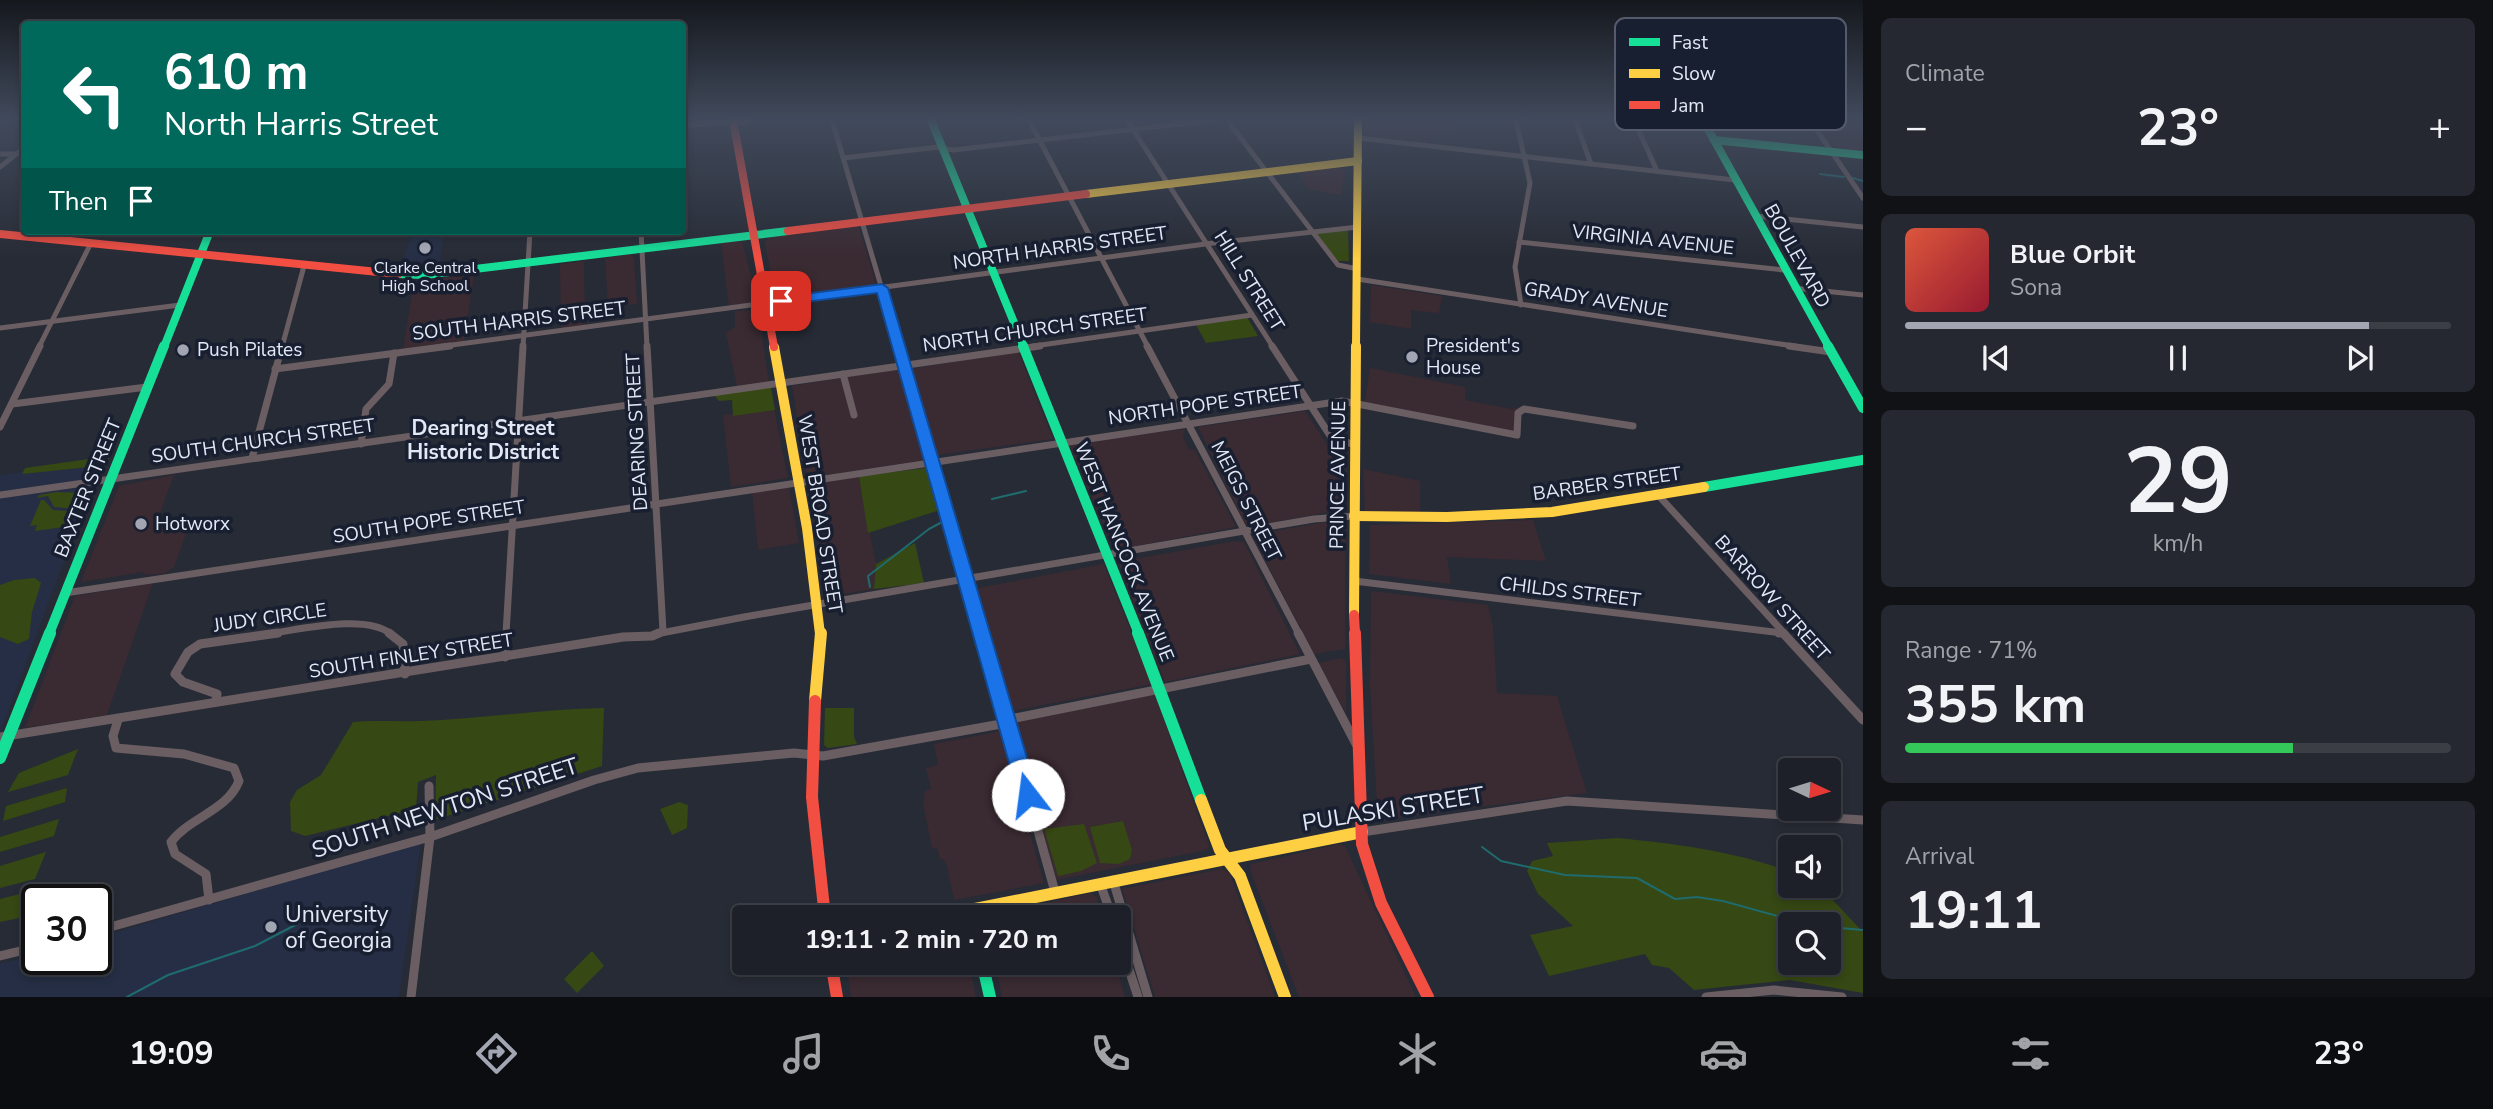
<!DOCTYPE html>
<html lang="en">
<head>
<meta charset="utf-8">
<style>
  :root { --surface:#1d2028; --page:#252830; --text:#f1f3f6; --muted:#a0a3a8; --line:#3b3e45; --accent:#a1a6b2 }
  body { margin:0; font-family:"Nunito Sans",sans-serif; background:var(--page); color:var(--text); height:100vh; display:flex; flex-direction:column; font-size:26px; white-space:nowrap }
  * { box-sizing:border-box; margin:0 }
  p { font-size:23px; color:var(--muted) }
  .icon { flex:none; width:38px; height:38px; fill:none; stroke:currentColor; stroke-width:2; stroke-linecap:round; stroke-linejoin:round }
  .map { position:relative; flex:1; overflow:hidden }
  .side { display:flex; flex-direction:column; gap:18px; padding:18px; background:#101216; width:630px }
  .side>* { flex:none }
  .hud { position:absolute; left:21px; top:21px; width:665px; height:214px; border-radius:7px; box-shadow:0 4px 10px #0003,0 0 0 2px var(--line); background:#00695c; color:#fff; overflow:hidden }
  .needle { width:46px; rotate:94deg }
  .tools { position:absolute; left:1778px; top:758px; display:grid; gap:14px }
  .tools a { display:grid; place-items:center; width:63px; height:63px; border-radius:7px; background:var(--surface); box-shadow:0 4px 10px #0003,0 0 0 2px var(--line); font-size:35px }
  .speed { position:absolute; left:21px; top:884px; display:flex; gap:14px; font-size:35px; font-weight:700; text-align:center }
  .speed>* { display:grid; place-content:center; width:91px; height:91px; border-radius:50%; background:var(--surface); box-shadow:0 4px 10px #0003,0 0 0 2px var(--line); line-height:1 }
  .speed .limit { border:4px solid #111; border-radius:10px; background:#fff; color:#111 }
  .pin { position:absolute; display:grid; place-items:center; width:60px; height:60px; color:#fff; margin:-30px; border-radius:14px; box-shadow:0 4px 10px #0006 }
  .me { position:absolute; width:77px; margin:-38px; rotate:345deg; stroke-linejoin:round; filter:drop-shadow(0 0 5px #0008) }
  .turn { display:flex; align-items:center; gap:24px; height:147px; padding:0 28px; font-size:32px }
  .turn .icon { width:91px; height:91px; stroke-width:2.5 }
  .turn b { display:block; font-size:49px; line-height:60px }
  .then { display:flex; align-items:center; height:66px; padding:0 28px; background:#0003; gap:14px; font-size:26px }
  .big { font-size:52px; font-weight:700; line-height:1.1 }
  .side .card { flex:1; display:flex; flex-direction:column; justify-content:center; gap:10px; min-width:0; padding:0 24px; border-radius:10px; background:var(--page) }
  .side .dial { align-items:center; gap:0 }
  .dial b { font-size:91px; line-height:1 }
  .song { display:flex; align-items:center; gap:21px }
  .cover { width:84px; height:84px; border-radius:10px; background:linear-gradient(135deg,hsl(10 70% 55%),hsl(350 70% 35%)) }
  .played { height:7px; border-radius:4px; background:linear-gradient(90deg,var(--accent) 85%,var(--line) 85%) }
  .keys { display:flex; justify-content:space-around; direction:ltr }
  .heat { display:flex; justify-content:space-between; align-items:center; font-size:38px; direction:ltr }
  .charge { height:10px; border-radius:5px; background:linear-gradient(90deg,#34c759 71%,var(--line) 0) }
  .trip { position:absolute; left:732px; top:905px; width:399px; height:70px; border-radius:7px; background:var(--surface); box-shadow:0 4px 10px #0003,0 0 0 2px var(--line); font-weight:700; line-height:70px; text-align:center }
  .dock { display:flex; height:112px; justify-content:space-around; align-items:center; background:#0c0d10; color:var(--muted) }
  .dock .icon { width:49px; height:49px }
  .dock .selected { color:var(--accent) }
  .dock b { font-size:32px; color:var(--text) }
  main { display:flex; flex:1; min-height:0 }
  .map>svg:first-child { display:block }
  .commercial { fill:#3a2a32 }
  .built { fill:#252e44 }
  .green { fill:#364814; fill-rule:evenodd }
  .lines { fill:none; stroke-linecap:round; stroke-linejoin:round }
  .stream { stroke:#1f6b6e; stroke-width:2 }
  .street-far2 { stroke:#6a5e62; stroke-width:5 }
  .street-far1 { stroke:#6a5e62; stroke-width:7 }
  .street { stroke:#6a5e62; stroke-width:9 }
  .fast-far2 { stroke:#16e098; stroke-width:8 }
  .fast-far1 { stroke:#16e098; stroke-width:10 }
  .fast { stroke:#16e098; stroke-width:12 }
  .slow-far2 { stroke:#ffcf43; stroke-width:8 }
  .slow-far1 { stroke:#ffcf43; stroke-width:10 }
  .slow { stroke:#ffcf43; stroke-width:12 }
  .jam-far2 { stroke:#f24e42; stroke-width:8 }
  .jam-far1 { stroke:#f24e42; stroke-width:10 }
  .jam { stroke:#f24e42; stroke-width:12 }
  .route { fill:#1a73e8; stroke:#114b97; stroke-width:2 }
  .poi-dot { fill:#a1a6b2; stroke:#181f31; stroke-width:2.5 }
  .labels { text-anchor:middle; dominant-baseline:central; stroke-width:7; stroke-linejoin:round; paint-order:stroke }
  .far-poi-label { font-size:16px; fill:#e3e8f5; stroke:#181f31 }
  .street-label { font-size:19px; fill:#e3e8f5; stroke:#181f31 }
  .poi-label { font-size:19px; fill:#e3e8f5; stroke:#181f31; text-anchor:start }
  .neighbourhood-label { font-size:21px; font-weight:bold; fill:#e3e8f5; stroke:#181f31 }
  .near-street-label { font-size:23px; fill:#e3e8f5; stroke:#181f31 }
  .near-poi-label { font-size:23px; fill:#e3e8f5; stroke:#181f31; text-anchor:start }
  .key { fill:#181f31; stroke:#555b6c; stroke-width:2 }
  .key-label { font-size:19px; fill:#e3e8f5 }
</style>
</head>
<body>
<main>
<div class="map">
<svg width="1863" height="997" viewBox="0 0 1863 997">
  <rect width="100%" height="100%" fill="#272b35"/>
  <g class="commercial">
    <polygon points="1365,120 1461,120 1461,122 1449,135 1428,134 1429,143 1364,136"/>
    <polygon points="1817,120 1863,120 1863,152 1838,150"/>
    <polygon points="1333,166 1345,170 1341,195 1308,189 1298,174 1299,171"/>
    <polygon points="858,225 877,286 776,299 765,243 770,236"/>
    <polygon points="742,241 758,302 729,306 721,242"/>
    <polygon points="631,254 634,258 637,304 608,306 605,258"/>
    <polygon points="584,261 585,326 561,330 560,264"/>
    <polygon points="474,275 464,342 403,350 414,281"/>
    <polygon points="1371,285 1442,296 1439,313 1411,310 1411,329 1370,322"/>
    <polygon points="758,310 769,382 737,387 726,333 735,327 735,311"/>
    <polygon points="1018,351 1053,439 937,455 933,439 930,439 911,369"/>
    <polygon points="901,368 926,460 807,478 792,386"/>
    <polygon points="1370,368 1465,387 1465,400 1512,409 1523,406 1519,439 1364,407"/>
    <polygon points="774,409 788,478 731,487 723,415"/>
    <polygon points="1305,411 1338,461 1339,510 1253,526 1245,524 1198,427"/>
    <polygon points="1185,429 1183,437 1189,449 1195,450 1236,527 1115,550 1068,443"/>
    <polygon points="1363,469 1420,481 1420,513 1365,511"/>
    <polygon points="174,475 156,524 192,518 174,567 165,573 146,575 143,572 81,582 119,486"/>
    <polygon points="859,476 876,564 874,589 830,596 810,485"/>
    <polygon points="789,487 799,543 758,550 752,492"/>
    <polygon points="1337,520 1345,525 1345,649 1314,654 1252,535"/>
    <polygon points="1533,520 1546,561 1447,557 1451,584 1369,574 1370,525"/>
    <polygon points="1235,541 1244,542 1300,654 1165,682 1118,562"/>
    <polygon points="1104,564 1152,684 1012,711 978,588"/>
    <polygon points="153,583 107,715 25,728 75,596"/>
    <polygon points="1371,591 1488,605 1493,627 1497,693 1557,696 1587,793 1378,820 1370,686"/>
    <polygon points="1342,658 1346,662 1346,713 1318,663"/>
    <polygon points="1155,694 1209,846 1207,850 1056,880 1013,725 1017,722"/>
    <polygon points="1001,731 1044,883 954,900 947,866 943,859 940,859 937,848 932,848 923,804 925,791 931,789 926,768 938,765 934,744"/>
    <polygon points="1339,844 1345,846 1416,997 1299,997 1250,870 1251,864"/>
    <polygon points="1221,869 1230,874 1275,997 1155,997 1122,889"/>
    <polygon points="1091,893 1097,897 1102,917 980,917"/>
    <polygon points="846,963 969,963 976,997 851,997"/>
    <polygon points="995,963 1115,963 1125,997 1002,997"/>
  </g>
  <g class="built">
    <polygon points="413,231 444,231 440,265 400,268"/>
    <polygon points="101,462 0,733 0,475"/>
    <polygon points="421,842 399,997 0,997 0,964 37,954 37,959 96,959 96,938"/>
  </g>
  <g class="green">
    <polygon points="1348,229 1349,261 1338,261 1316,233"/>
    <polygon points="1247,317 1258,336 1206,343 1196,325"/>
    <polygon points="771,387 775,410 733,416 732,400 719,401 714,395"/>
    <polygon points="110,456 104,472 97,476 99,466 22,474 25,468"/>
    <polygon points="927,468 940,510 868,533 859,476"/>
    <polygon points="56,492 91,493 76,531 72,531 77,520 74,509 54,507 48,496 37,498 39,495"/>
    <polygon points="41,500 44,500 53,510 69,511 73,518 71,526 35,531 37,525 30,526"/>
    <polygon points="915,543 924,583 874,589 876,564"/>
    <polygon points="35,578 41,583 32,612 29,639 18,644 0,637 0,585 14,580"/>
    <path d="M604,708L602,766L435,820L436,775L418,782L416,809L305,836L291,831L290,802L297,790L321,775L353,722C376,720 397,722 419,721C481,719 542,709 604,708Z"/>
    <polygon points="825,708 854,708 854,737 857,744 828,748 824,745"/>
    <polygon points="78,749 68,775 8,792 19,773"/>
    <polygon points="67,788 65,802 3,821 6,806"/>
    <polygon points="679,802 688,805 687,828 672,835 660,809"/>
    <polygon points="59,819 54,836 0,852 0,837"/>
    <polygon points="1123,821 1132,850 1130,859 1119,864 1100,863 1090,827"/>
    <polygon points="1084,824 1097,863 1081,871 1058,876 1044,829"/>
    <path d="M1618,838C1676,844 1735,851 1790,872V886H1814L1828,895L1863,932V993L1790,980L1694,990L1669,968L1652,965L1645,954L1549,976L1530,935L1573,926L1538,894L1527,871L1532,861L1553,856L1547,843ZM1790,924H1829V962H1790Z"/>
    <polygon points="46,852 35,879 0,888 0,866"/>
    <polygon points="32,891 34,894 24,917 0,922 0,899"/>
    <polygon points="592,951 604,966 577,993 564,979"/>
  </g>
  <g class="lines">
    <g class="stream">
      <polyline points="1820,174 1844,177"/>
      <polyline points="1853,178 1863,181"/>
      <polyline points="992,499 1026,491"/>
      <polyline points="870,587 868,576 929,529 944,521"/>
      <polyline points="1482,847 1501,861 1565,875 1637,878 1675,899 1697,897 1723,901 1806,924"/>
      <polyline points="1829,927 1863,930"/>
      <polyline points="127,997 168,975 255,946 303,921"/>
    </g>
    <g class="street-far2">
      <polyline points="832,120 899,347"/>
      <polyline points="1029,120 1148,347"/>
      <polyline points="1127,120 1273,347"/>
      <polyline points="1227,120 1338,265 1358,269"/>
      <polyline points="1516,120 1530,183 1515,267 1521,305"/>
      <polyline points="1575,120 1591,164"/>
      <polyline points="1634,120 1657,171"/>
      <polyline points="1810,120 1863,198"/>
      <polyline points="682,126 733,121"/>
      <polyline points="1358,138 1735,180"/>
      <polyline points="0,154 16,154"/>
      <polyline points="843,158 938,147 953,150 1215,120"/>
      <polyline points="0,167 24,148"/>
      <polyline points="1755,216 1863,227"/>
      <polyline points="641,231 647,347"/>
      <polyline points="1519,242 1784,270"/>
      <polyline points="1357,279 1800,347"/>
      <polyline points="1794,288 1863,295"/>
      <polyline points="0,328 180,305"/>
      <polyline points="39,347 91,243"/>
      <polyline points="282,347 304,266"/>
      <polyline points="437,347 1213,243 1358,227"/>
      <polyline points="523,347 530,231"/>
      <polyline points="1027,347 1252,315"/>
    </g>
    <g class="street-far1">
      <polyline points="647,346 663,631"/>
      <polyline points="899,346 983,634"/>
      <polyline points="1147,346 1299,634"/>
      <polyline points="1272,346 1331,437 1355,445"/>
      <polyline points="1789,346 1831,352"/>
      <polyline points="275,369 450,346"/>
      <polyline points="843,374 854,415"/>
      <polyline points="12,404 147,387"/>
      <polyline points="0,427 40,346"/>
      <polyline points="361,444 366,409 389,384 394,353"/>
      <polyline points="252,458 282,346"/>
      <polyline points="0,495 1040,346"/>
      <polyline points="1659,496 1785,634"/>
      <polyline points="1354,581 1782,633"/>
      <polyline points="65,593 1342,401 1517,435 1518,413 1524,409 1633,426"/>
      <path d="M266,634C299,630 365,613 391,634"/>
      <polyline points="506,634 523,346"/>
      <polyline points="656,634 744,617 1314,519 1354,516"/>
    </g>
    <g class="street">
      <polyline points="389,633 403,644 405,674"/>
      <polyline points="983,633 1055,892"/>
      <polyline points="1298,633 1356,744"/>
      <polyline points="1779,633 1782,633"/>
      <polyline points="1783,633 1863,720"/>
      <polyline points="505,657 506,633"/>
      <polyline points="216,701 217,694 183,682 175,674 188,652 200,644 278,633"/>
      <path d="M118,720L113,736L116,748L184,754L234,768L239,781C227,811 190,817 171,842L175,854L206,874L209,900"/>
      <polyline points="0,737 623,637 652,636 659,633"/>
      <polyline points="1362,832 1567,801 1863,820"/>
      <polyline points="1113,880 1148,997"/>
      <polyline points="1100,883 1112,917"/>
      <polyline points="96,931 430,837 594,780 638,768 794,753 823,756 1001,724 1015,718 1311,659"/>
      <polyline points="1118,936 1138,997"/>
      <polyline points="0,956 37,947"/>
      <polyline points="411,997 430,837 429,786"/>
      <polyline points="1706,997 1774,990 1842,997"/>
    </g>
    <g class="fast-far2">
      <polyline points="931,120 1024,347"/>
      <polyline points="1703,120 1829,347"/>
      <polyline points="1714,140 1863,155"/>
      <polyline points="398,274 425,275 788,231"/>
      <polyline points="164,347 210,231"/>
    </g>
    <g class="fast-far1">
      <polyline points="1023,346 1139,634"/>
      <polyline points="1828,346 1863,408"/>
      <polyline points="1704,487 1863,460"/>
      <polyline points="49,634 164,346"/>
    </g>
    <g class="fast">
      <polyline points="1138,633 1201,800"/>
      <polyline points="0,758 50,633"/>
      <polyline points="982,962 990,997"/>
    </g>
    <g class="slow-far2">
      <polyline points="1086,194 1358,161"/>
      <polyline points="1356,347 1358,120"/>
    </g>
    <g class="slow-far1">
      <polyline points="774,347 807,528 820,634"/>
      <polyline points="1354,516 1447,517 1552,512 1704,487"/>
      <polyline points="1354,615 1356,346"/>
    </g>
    <g class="slow">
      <polyline points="815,701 821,633"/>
      <polyline points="1201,800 1220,850 1240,876 1285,997"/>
      <polyline points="935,917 1362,832"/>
    </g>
    <g class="jam-far2">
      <polyline points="733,120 774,347"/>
      <polyline points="733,121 747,120"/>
      <polyline points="788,231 1086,194"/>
      <polyline points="0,234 398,274"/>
    </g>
    <polyline class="jam-far1" points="1354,615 1355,634"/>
    <g class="jam">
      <polyline points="1355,633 1362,844 1381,903 1428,997"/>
      <polyline points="815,701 812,797 825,917"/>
      <polyline points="831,962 837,997"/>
    </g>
  </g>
  <linearGradient id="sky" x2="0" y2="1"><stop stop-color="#15181d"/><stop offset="0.46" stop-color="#414a5c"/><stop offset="1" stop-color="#414a5c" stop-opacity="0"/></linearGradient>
  <rect width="1863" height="259" fill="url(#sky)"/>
  <polygon class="route" points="882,284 888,288 1038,795 1035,802 1028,805 1021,802 1018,795 877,293 781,305 774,301 781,297"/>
  <g class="poi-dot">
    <circle cx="425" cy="248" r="7"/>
    <circle cx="183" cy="350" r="7"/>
    <circle cx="1412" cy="357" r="7"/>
    <circle cx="141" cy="524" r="7"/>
    <circle cx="271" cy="927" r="7"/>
  </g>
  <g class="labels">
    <g class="far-poi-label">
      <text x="425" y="268">Clarke Central<tspan x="425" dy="18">High School</tspan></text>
    </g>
    <g class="street-label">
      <text transform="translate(1653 240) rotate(6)">VIRGINIA AVENUE</text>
      <text transform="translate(1060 248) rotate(-8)">NORTH HARRIS STREET</text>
      <text transform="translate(1797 256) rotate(61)">BOULEVARD</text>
      <text transform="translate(1249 281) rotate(58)">HILL STREET</text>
      <text transform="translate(1596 300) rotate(9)">GRADY AVENUE</text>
      <text transform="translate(519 321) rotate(-7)">SOUTH HARRIS STREET</text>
      <text transform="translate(1035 330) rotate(-8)">NORTH CHURCH STREET</text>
      <text transform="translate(1205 405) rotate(-8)">NORTH POPE STREET</text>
      <text transform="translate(637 432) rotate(-93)">DEARING STREET</text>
      <text transform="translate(263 441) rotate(-8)">SOUTH CHURCH STREET</text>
      <text transform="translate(1338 475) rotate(-89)">PRINCE AVENUE</text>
      <text transform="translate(1607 484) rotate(-8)">BARBER STREET</text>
      <text transform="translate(88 488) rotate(-68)">BAXTER STREET</text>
      <text transform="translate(1246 501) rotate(63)">MEIGS STREET</text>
      <text transform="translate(820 514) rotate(81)">WEST BROAD STREET</text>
      <text transform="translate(429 522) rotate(-9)">SOUTH POPE STREET</text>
      <text transform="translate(1124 552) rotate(68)">WEST HANCOCK AVENUE</text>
      <text transform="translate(1570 592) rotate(7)">CHILDS STREET</text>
      <text transform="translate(1772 598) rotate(48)">BARROW STREET</text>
      <text transform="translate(270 618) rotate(-8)">JUDY CIRCLE</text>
      <text transform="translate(411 656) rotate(-9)">SOUTH FINLEY STREET</text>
    </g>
    <g class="poi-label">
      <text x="1426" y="346">President's<tspan x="1426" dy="22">House</tspan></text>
      <text x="197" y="350">Push Pilates</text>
      <text x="155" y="524">Hotworx</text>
    </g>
    <g class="neighbourhood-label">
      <text x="483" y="428">Dearing Street<tspan x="483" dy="24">Historic District</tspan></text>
    </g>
    <g class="near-street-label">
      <text transform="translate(445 808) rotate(-18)">SOUTH NEWTON STREET</text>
      <text transform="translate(1393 809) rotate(-9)">PULASKI STREET</text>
    </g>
    <g class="near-poi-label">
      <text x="285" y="914">University<tspan x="285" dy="26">of Georgia</tspan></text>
    </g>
  </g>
  <rect x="1615" y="18" width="231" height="112" rx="10" class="key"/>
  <rect x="1629" y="38" width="31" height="8" fill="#16e098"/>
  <rect x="1629" y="69" width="31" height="9" fill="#ffcf43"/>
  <rect x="1629" y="101" width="31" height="8" fill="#f24e42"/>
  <g class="key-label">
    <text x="1672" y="49">Fast</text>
    <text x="1672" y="80">Slow</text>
    <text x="1672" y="112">Jam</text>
  </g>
</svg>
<div class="tools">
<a><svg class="needle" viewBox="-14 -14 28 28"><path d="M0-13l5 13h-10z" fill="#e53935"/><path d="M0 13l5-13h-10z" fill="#a0a3a8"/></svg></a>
<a><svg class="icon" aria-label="sound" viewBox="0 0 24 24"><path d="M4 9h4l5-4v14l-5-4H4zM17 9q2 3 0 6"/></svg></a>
<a><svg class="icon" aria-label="search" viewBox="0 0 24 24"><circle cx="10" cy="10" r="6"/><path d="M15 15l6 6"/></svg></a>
</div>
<div class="speed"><div class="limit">30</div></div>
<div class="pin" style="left:781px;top:301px;background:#d93025"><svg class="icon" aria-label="arrive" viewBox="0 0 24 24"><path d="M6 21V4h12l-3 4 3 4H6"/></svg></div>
<svg class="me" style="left:1028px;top:795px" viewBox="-20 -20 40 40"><circle r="19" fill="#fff"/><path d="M0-13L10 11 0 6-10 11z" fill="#1a73e8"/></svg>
<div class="trip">19:11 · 2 min · 720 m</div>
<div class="hud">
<div class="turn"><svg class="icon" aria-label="left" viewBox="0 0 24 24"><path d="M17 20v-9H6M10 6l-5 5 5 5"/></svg><div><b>610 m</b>North Harris Street</div></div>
<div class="then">Then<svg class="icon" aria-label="arrive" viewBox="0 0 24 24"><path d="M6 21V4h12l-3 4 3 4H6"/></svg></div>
</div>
</div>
<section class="side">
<div class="card"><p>Climate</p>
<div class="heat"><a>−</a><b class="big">23°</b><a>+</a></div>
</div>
<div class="card">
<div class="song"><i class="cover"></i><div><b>Blue Orbit</b><p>Sona</p></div></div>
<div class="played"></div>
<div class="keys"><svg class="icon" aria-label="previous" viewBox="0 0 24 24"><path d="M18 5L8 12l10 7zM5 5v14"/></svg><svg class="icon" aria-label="pause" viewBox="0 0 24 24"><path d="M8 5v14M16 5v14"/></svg><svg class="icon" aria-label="next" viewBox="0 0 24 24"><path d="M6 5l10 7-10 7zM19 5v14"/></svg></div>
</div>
<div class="card dial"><b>29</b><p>km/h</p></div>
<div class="card"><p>Range · 71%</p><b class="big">355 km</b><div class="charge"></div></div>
<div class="card"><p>Arrival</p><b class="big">19:11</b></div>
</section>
</main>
<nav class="dock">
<b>19:09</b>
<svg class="icon selected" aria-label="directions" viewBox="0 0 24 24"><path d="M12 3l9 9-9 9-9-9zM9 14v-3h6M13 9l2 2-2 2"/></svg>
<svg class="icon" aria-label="music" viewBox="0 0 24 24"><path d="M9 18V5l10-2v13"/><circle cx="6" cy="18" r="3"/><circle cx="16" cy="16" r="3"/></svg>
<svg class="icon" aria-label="phone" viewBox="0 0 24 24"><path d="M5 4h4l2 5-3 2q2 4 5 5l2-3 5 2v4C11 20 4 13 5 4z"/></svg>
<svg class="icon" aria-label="climate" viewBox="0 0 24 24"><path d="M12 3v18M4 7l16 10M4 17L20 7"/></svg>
<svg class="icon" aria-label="car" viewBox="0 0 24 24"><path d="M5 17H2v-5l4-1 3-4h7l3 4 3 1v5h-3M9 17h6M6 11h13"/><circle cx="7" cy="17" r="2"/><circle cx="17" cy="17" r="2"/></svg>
<svg class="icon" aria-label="filters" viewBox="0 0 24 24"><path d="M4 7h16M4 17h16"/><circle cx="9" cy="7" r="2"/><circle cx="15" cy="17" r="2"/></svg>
<b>23°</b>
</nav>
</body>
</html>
